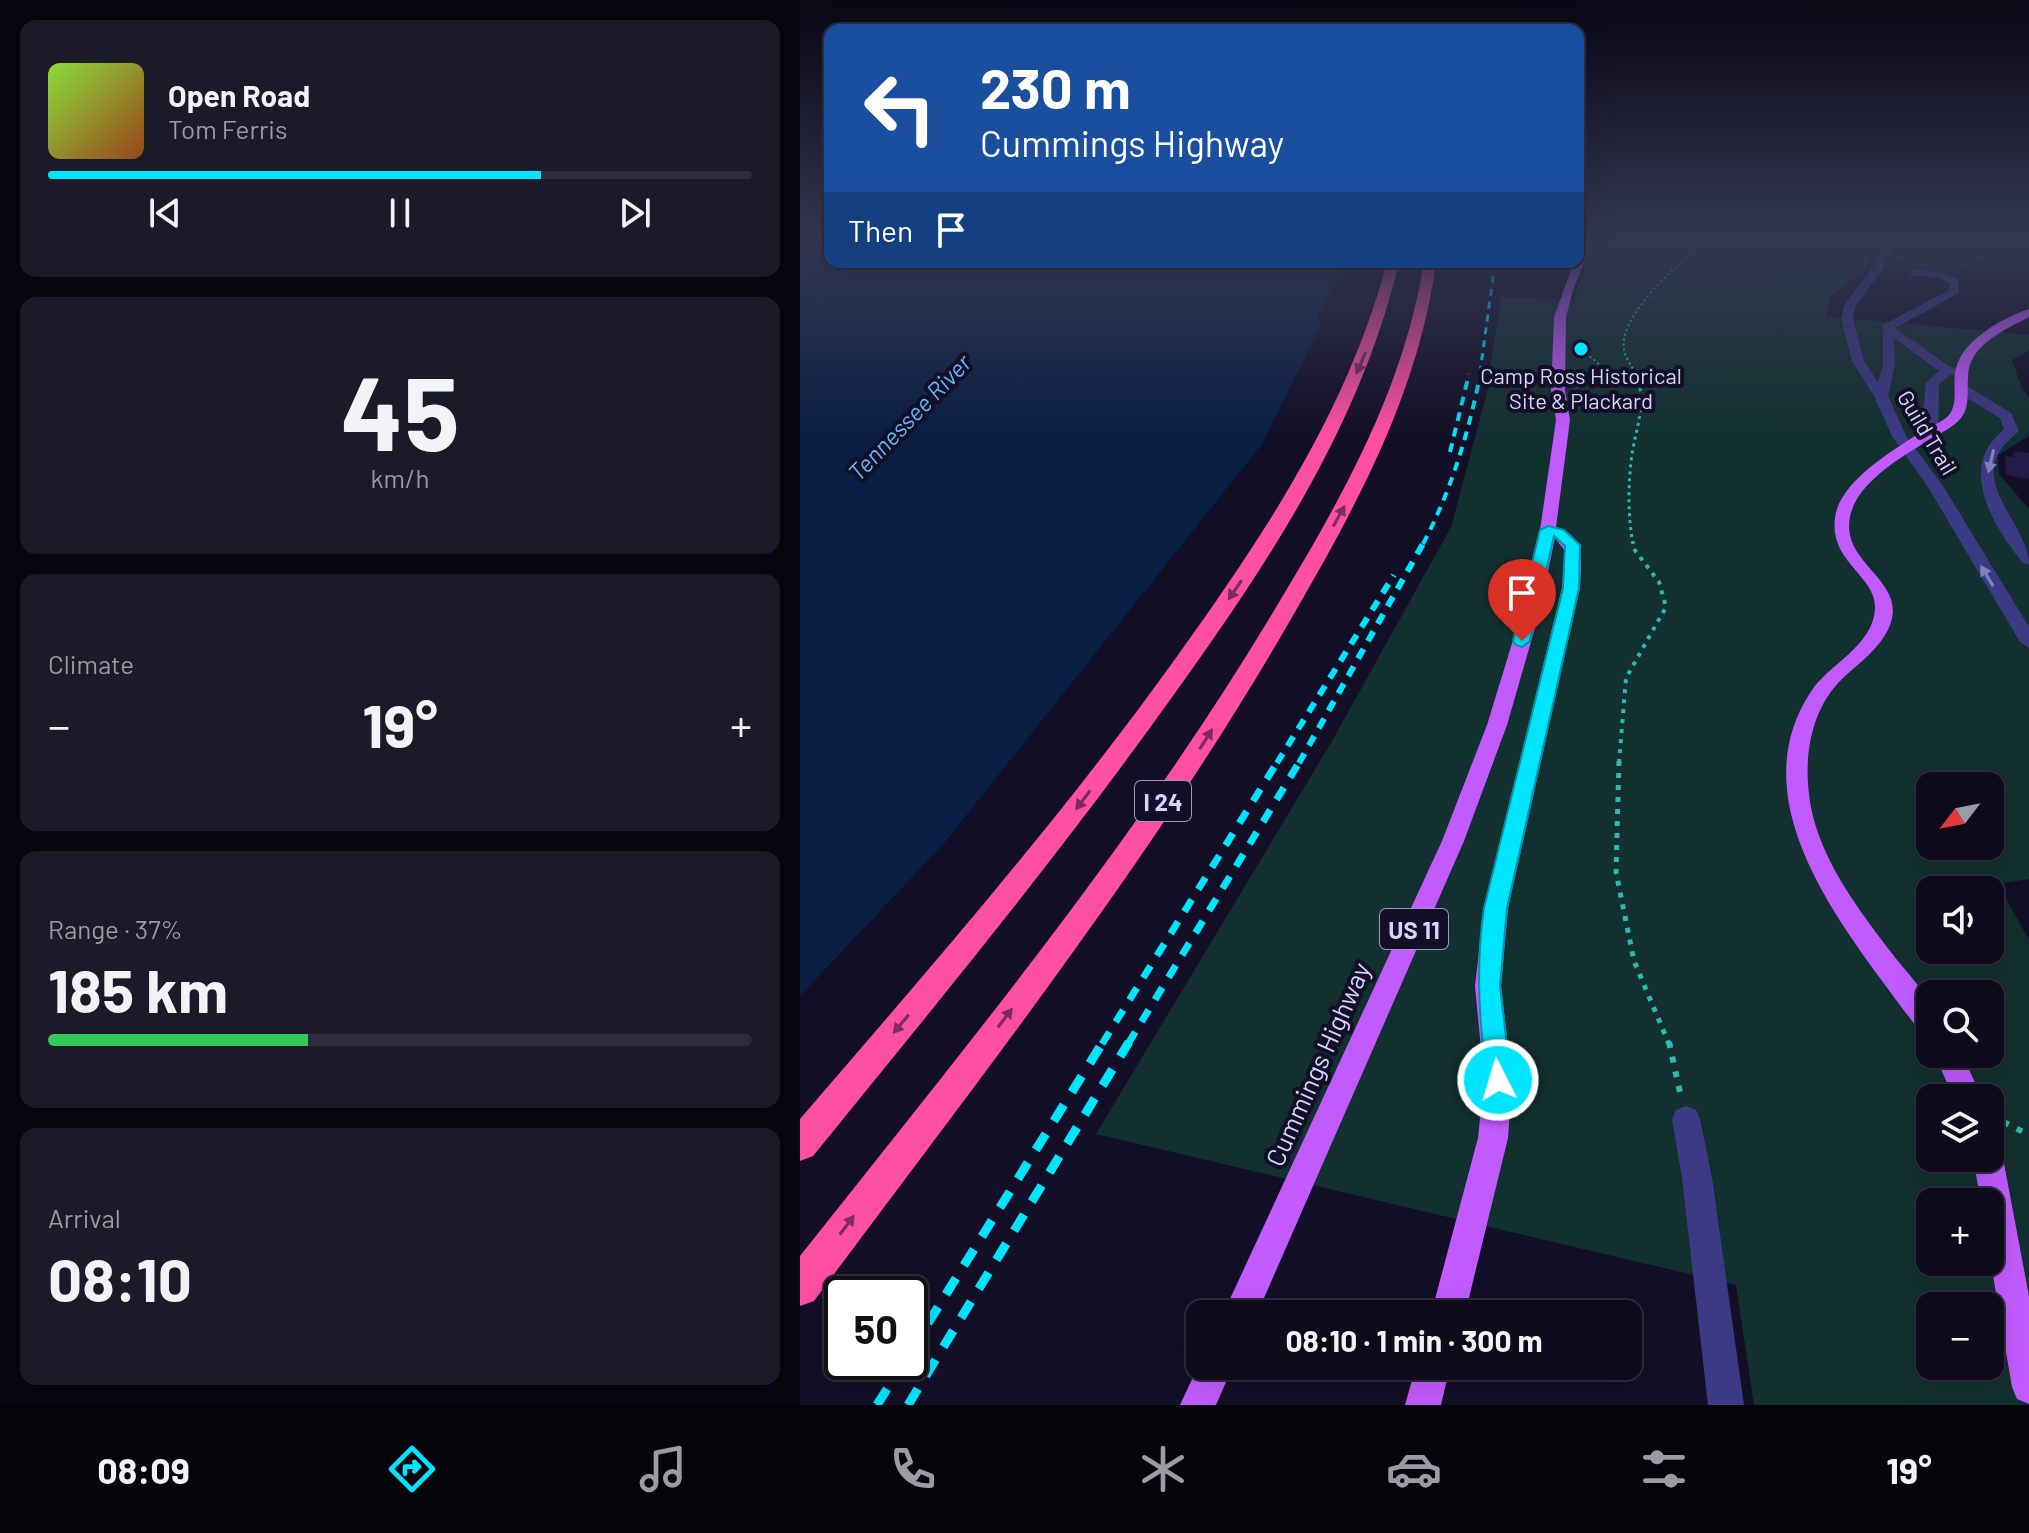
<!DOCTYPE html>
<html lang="en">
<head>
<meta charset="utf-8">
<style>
  :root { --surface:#0e0b1c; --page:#1c1929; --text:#f1f3f6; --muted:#9b9ba3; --line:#2e2b3b; --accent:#00e5ff }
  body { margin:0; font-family:Barlow,sans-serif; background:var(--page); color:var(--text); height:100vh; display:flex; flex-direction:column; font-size:30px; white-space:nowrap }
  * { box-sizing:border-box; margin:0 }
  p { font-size:26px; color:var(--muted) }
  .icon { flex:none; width:44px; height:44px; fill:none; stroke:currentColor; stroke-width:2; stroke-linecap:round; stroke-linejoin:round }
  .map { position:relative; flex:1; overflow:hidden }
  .side { display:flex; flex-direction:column; gap:20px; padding:20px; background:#08060f; width:800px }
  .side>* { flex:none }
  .guide { position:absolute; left:24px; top:24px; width:760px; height:244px; border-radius:16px; box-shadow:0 8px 32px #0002,0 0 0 2px var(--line); background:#1a4fa0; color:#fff; overflow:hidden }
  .needle { width:52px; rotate:238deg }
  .buttons { position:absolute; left:1116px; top:772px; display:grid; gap:16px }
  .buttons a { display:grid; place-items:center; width:88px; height:88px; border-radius:16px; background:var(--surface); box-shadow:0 8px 32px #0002,0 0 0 2px var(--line); font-size:40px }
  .speed { position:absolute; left:24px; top:1276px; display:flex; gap:16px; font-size:40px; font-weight:700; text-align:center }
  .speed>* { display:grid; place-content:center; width:104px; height:104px; border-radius:50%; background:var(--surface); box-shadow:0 8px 32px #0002,0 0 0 2px var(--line); line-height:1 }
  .speed .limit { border:4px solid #111; border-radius:12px; background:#fff; color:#111 }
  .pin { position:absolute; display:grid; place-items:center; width:68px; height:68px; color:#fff; margin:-82px -34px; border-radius:50% 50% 50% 0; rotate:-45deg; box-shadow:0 0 8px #0007 }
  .pin .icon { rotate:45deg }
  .me { position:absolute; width:88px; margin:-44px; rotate:355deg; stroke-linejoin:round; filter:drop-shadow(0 0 6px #0008) }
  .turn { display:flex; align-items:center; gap:28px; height:168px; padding:0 24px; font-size:36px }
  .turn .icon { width:104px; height:104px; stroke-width:2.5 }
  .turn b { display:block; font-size:56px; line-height:68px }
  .then { display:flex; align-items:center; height:76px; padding:0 24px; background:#0003; gap:16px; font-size:30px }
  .big { font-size:60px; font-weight:700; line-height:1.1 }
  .side .tile { flex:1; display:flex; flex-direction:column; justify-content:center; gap:12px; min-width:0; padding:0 28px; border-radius:16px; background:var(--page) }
  .side .dial { align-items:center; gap:0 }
  .dial b { font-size:104px; line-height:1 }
  .song { display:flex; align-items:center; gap:24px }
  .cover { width:96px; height:96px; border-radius:12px; background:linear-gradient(135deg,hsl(90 70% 55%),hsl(20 70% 35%)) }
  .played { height:8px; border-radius:4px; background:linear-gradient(90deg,var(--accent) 70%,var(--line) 70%) }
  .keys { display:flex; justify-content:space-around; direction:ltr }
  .heat { display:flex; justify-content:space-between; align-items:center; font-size:44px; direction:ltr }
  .charge { height:12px; border-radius:6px; background:linear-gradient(90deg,#34c759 37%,var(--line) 0) }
  .trip { position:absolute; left:386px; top:1300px; width:456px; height:80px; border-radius:16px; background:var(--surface); box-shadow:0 8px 32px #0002,0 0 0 2px var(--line); font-weight:700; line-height:80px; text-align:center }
  .tabs { display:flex; height:128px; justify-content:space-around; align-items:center; background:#06040b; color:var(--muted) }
  .tabs .icon { width:56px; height:56px }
  .tabs .current { color:var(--accent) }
  .tabs b { font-size:36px; color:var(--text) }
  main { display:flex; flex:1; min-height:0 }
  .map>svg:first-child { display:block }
  .green { fill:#12302f; fill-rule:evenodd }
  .water { fill:#0a1f44 }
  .building { fill:#241b47 }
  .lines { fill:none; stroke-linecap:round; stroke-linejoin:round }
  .path-far4 { stroke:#2fb8b0; stroke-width:2; stroke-dasharray:2 3; stroke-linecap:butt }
  .path-far3 { stroke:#2fb8b0; stroke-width:3; stroke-dasharray:3 4; stroke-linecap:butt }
  .path-far2 { stroke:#2fb8b0; stroke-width:4; stroke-dasharray:4 6; stroke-linecap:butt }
  .path-far1 { stroke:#2fb8b0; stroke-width:5; stroke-dasharray:5 7; stroke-linecap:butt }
  .path { stroke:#2fb8b0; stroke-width:6; stroke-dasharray:6 9; stroke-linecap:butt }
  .minor { fill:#3d3a85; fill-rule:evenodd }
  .major { fill:#c25bff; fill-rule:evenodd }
  .highway { fill:#ff4fa3; fill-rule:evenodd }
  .rail-far4 { stroke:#00e5ff; stroke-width:3; stroke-dasharray:7 6; stroke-linecap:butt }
  .rail-far3 { stroke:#00e5ff; stroke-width:4; stroke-dasharray:9 7; stroke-linecap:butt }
  .rail-far2 { stroke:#00e5ff; stroke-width:6; stroke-dasharray:11 9; stroke-linecap:butt }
  .rail-far1 { stroke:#00e5ff; stroke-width:7; stroke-dasharray:14 12; stroke-linecap:butt }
  .rail { stroke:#00e5ff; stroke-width:9; stroke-dasharray:19 15; stroke-linecap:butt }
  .oneway { fill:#7d2c5e }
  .oneway2 { fill:#837fbc }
  .route { fill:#00e5ff; stroke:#0095a6; stroke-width:2 }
  .poi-dot { fill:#00e5ff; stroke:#130f26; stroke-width:3 }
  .labels { text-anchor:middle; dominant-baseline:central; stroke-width:8; stroke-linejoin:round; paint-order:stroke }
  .far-poi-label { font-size:22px; fill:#d9d4ff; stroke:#130f26 }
  .far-street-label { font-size:22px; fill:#d9d4ff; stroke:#130f26 }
  .far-water-label { font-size:24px; font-style:italic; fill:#62b6ff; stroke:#130f26 }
  .shield { fill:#130f26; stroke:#9e99be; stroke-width:2 }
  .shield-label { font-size:24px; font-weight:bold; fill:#d9d4ff }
  .street-label { font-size:26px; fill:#d9d4ff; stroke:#130f26 }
</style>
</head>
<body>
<main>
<section class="side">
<div class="tile">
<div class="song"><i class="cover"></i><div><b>Open Road</b><p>Tom Ferris</p></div></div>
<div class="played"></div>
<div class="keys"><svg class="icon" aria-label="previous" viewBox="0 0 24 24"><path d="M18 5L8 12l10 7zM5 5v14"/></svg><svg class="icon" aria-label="pause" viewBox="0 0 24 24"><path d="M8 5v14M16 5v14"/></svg><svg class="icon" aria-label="next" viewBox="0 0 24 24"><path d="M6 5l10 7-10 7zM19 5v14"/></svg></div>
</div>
<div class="tile dial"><b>45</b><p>km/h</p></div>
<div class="tile"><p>Climate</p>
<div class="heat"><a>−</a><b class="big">19°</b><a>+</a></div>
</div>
<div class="tile"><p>Range · 37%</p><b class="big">185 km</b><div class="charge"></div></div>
<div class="tile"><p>Arrival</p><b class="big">08:10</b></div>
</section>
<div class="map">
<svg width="1229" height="1405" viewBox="0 0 1229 1405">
  <rect width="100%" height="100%" fill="#130f26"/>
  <g class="green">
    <path d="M794,239H1081L1064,270L1030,297L1026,316L1229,335V350L1212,360L1222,389L1229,397V436L1198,455L1199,474L1229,509V879L1198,884L1229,940V1405H954L936,1285L296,1134L532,741L651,527L686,396L701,297L773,301ZM1130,786H1190V846H1130ZM1130,890H1190V950H1130ZM1130,994H1190V1054H1130ZM1130,1098H1190V1158H1130ZM1130,1202H1190V1262H1130ZM1130,1306H1190V1366H1130Z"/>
    <polygon points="1105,239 1229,239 1229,251 1189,253 1158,273 1112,267 1097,259"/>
  </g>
  <polygon class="water" points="0,239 30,239 30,262 548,262 518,315 520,327 462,444 145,842 0,996"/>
  <polygon class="building" points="1215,451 1229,453 1229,479 1206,475 1205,456 1212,457"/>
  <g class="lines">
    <g class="path-far4">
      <polyline points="778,347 799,364 795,373"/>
      <path d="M835,373C832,366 825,357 824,350C818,314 883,259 909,239"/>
    </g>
    <g class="path-far3">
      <polyline points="776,387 798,371"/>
      <path d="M833,544C828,516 828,490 831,462C834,430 850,402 834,371"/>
    </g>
    <polyline class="path-far2" points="819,763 826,678 866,607 859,582 834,549 833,542"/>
    <polyline class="path-far1" points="819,761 816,872 834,961 869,1044"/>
    <g class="path">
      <polyline points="869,1042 881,1097"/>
      <polyline points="1190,1115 1229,1135"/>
    </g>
    <g class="minor">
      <polygon points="1087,239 1097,239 1082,270 1056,305 1053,319 1064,361 1078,382 1083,364 1083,325 1149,290 1149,283 1138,277 1110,276 1113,269 1141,271 1158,280 1159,293 1095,328 1150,367 1167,372 1161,376 1150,375 1139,384 1138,434 1128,434 1123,414 1126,383 1139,371 1094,338 1095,364 1088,396 1106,436 1143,486 1229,627 1229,648 1220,642 1128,487 1092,436 1074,396 1052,361 1041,319 1044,305 1072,269"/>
      <path d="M1157,386H1167L1211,413L1219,431C1212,438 1203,444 1198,454C1179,491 1229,529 1229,564L1223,563C1193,526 1156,466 1204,430L1200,418L1157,392Z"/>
      <polygon points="886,1106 896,1110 900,1119 912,1178 944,1405 908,1405 882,1178 872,1119 876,1110"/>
    </g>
    <g class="major">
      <path d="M784,239H794L773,290L766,317L765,390L770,420L756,527C787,537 781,562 780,588L708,908L701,986L712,1080L708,1138L665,1314H631L678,1138L684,1080L675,986L684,908L762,588L765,551L755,538L739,614L707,725L664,841L457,1314H423L642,841L687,725L721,614L740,530L756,420L751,390L754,317L774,262H778Z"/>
      <path d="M1229,309V317C1205,330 1168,345 1168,377C1167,391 1170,407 1161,418C1154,427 1140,433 1131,439C1100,458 1041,490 1050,535C1057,569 1105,586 1090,625C1081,648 1059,663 1042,679C1004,716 1001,779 1016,827C1031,874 1064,917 1094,956C1103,968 1126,992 1130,1005C1132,1013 1130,1026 1130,1035L1120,1032C1055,941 935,809 1010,693C1028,664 1074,646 1075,608C1076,576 1029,562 1035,518C1039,481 1095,449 1123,431C1131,426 1143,422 1149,415C1158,404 1153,386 1155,374C1158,342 1202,318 1229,309Z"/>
      <polygon points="1134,1054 1162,1054 1182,1098 1154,1098"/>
      <polygon points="1190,1145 1199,1149 1203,1158 1229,1296 1229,1404 1217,1399 1212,1387 1190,1258 1190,1202 1181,1202 1173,1158 1190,1158"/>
      <polygon points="400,1362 400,1366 433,1366 416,1405 380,1405"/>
      <polygon points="616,1366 650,1366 641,1405 605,1405"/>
    </g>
    <g class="highway">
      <path d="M587,262H599C559,433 458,578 357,718C248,869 130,1012 13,1156L0,1161V1119C130,968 262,817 378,655C466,532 548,409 587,262Z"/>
      <path d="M624,262H636C619,391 559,501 495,612C356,855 181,1076 14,1301L0,1306V1256C167,1045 340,836 478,604C543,496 604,388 624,262Z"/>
    </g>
    <polyline class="rail-far4" points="680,373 695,262"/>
    <g class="rail-far3">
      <polyline points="650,452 669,374"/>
      <path d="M623,544C652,489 669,431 681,371"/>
    </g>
    <g class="rail-far2">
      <polyline points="477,763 594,575"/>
      <polyline points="499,763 624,542"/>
    </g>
    <g class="rail-far1">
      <polyline points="302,1044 478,761"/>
      <polyline points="328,1044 500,761"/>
    </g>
    <g class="rail">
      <polyline points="110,1352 303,1042"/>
      <polyline points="77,1405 104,1362"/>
      <polyline points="108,1405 329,1042"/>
    </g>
  </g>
  <defs><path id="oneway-solid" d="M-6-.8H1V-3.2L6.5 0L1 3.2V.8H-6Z" transform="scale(2)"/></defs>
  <g class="oneway">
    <use href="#oneway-solid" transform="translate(561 363) rotate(113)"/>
    <use href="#oneway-solid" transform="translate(539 516) rotate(-61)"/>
    <use href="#oneway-solid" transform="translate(435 590) rotate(124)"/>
    <use href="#oneway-solid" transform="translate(406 739) rotate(-58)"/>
    <use href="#oneway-solid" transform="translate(283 800) rotate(127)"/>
    <use href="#oneway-solid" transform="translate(205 1018) rotate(-53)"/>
    <use href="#oneway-solid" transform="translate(101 1024) rotate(130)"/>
    <use href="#oneway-solid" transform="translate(47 1225) rotate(-53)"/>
  </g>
  <g class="oneway2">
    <use href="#oneway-solid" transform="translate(1191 461) rotate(103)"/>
    <use href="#oneway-solid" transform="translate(1187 576) rotate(-121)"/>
  </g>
  <linearGradient id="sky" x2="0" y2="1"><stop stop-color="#0a0815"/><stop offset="0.55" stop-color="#333752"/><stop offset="1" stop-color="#333752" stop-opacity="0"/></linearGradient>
  <rect width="1229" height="436" fill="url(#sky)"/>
  <path class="route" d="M748,526L764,530L780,545L779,588L707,908L700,986L711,1080L707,1088L698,1091L689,1088L686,1080C680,1020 675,969 684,908L763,588L765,546L754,536L730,641L722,647L716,645L713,641L740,530Z"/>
  <circle class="poi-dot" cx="781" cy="349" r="8"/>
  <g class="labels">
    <g class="far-poi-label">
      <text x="781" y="375">Camp Ross Historical<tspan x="781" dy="25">Site &amp; Plackard</tspan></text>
    </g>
    <g class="far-street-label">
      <text transform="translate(1128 432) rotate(59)">Guild Trail</text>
    </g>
    <g class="far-water-label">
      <text transform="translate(109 417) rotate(-46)">Tennessee River</text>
    </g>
    <g class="shield">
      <rect x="335" y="781" width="56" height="40" rx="6"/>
      <rect x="580" y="909" width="68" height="40" rx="6"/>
    </g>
    <g class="shield-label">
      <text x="363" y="801">I 24</text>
      <text x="614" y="929">US 11</text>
    </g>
    <g class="street-label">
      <text transform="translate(517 1064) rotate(-66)">Cummings Highway</text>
    </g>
  </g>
</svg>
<div class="buttons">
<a><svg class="needle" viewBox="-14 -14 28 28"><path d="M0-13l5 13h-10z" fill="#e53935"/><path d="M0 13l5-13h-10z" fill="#9b9ba3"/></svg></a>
<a><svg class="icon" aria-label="sound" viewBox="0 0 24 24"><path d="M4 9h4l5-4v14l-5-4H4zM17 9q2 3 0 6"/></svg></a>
<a><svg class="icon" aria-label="search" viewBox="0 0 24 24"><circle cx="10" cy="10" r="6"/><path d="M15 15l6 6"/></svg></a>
<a><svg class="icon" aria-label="layers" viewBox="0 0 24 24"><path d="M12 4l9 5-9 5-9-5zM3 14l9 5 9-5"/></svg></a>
<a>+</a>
<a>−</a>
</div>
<div class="speed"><div class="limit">50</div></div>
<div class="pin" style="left:722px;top:641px;background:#d93025"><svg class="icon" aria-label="arrive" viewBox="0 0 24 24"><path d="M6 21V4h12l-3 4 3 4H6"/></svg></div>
<svg class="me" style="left:698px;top:1080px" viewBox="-20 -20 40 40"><circle r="17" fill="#00e5ff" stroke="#fff" stroke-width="3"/><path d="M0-11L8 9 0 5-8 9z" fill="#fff"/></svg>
<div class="trip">08:10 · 1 min · 300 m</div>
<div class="guide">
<div class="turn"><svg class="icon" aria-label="left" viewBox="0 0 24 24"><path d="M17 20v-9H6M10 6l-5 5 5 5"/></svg><div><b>230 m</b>Cummings Highway</div></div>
<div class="then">Then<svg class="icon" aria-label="arrive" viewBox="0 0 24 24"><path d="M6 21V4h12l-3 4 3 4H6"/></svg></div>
</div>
</div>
</main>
<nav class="tabs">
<b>08:09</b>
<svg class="icon current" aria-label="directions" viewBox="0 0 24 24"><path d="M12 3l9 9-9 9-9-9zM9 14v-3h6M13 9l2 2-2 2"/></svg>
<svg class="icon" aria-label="music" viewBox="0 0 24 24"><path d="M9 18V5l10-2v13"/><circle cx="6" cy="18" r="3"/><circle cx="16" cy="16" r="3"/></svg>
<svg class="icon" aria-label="phone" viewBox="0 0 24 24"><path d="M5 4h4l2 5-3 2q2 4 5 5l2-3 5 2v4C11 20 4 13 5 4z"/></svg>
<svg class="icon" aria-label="climate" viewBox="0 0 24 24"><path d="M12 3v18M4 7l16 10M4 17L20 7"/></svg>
<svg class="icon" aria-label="car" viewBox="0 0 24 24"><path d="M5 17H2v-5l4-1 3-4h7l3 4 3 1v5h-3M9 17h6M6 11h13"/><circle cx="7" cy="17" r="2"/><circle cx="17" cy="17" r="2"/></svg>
<svg class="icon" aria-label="filters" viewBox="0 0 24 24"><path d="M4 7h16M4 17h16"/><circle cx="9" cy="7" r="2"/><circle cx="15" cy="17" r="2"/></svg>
<b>19°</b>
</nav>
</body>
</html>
